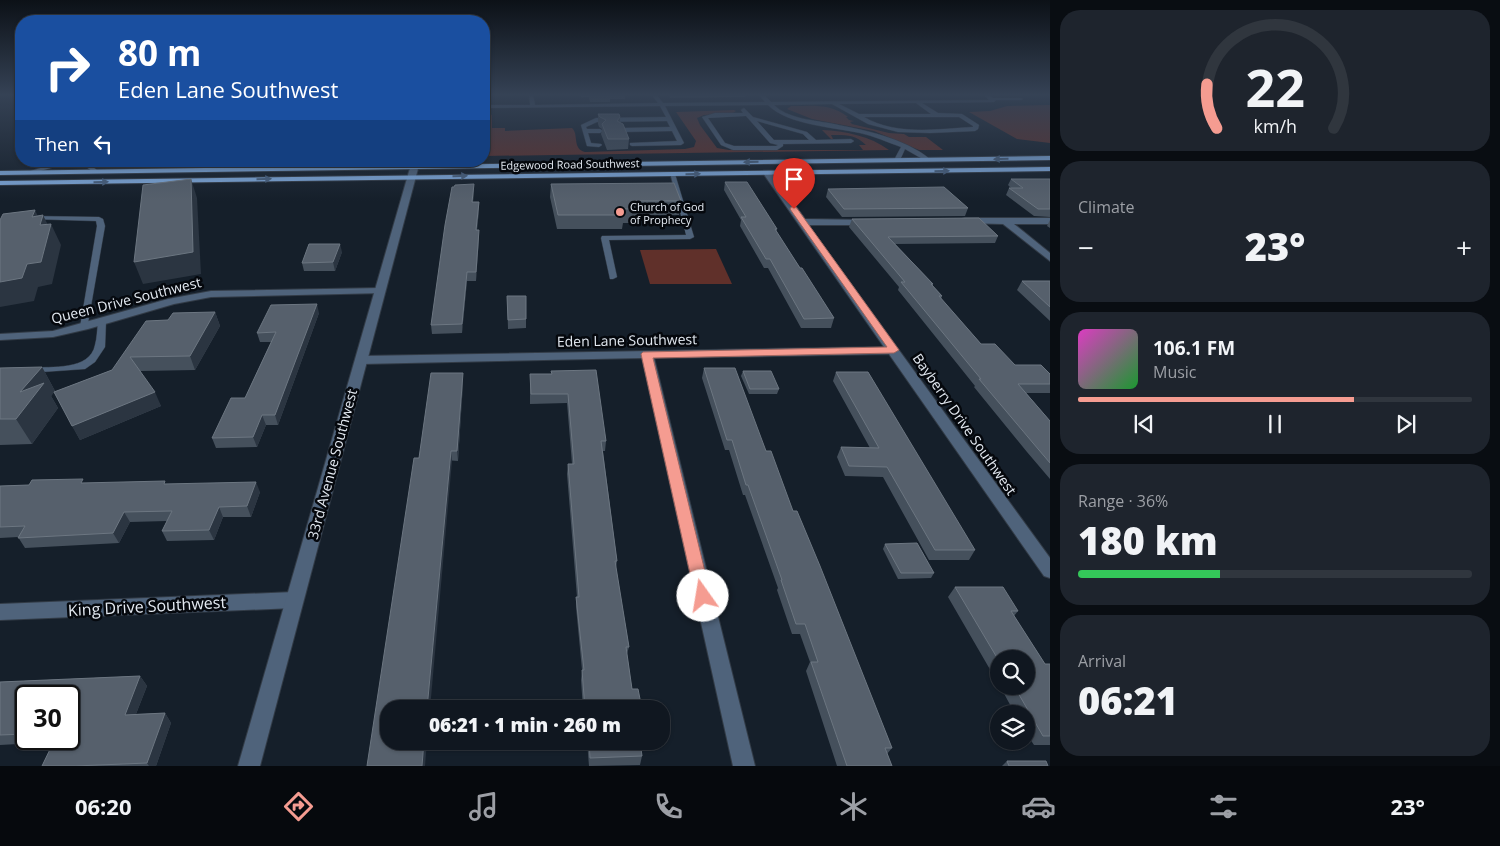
<!DOCTYPE html>
<html lang="en">
<head>
<meta charset="utf-8">
<style>
  :root { --surface:#101720; --page:#1e242d; --text:#f1f3f6; --muted:#9c9fa5; --line:#30363e; --accent:#f59c91 }
  body { margin:0; font-family:"Open Sans",sans-serif; background:var(--page); color:var(--text); height:100vh; display:flex; flex-direction:column; font-size:19px; white-space:nowrap }
  * { box-sizing:border-box; margin:0 }
  p { font-size:16px; color:var(--muted) }
  .icon { flex:none; width:28px; height:28px; fill:none; stroke:currentColor; stroke-width:2; stroke-linecap:round; stroke-linejoin:round }
  .map { position:relative; flex:1; overflow:hidden }
  .side { display:flex; flex-direction:column; gap:10px; padding:10px; background:#090d12; width:450px }
  .side>* { flex:none }
  .banner { position:absolute; left:15px; top:15px; width:475px; height:152px; border-radius:20px; box-shadow:0 1px 4px #0004,0 0 0 1px var(--line); background:#1a4fa0; color:#fff; overflow:hidden }
  .fabs { position:absolute; left:990px; top:650px; display:grid; gap:10px }
  .fabs a { display:grid; place-items:center; width:45px; height:45px; border-radius:50%; background:var(--surface); box-shadow:0 1px 4px #0004,0 0 0 1px var(--line); font-size:25px }
  .speed { position:absolute; left:15px; top:685px; display:flex; gap:10px; font-size:25px; font-weight:700; text-align:center }
  .speed>* { display:grid; place-content:center; width:65px; height:65px; border-radius:50%; background:var(--surface); box-shadow:0 1px 4px #0004,0 0 0 1px var(--line); line-height:1 }
  .speed .limit { border:2px solid #111; border-radius:8px; background:#fff; color:#111 }
  .pin { position:absolute; display:grid; place-items:center; width:42px; height:42px; color:#fff; margin:-51px -21px; border-radius:50% 50% 50% 0; rotate:-45deg; box-shadow:0 0 5px #0007 }
  .pin .icon { rotate:45deg }
  .me { position:absolute; width:55px; margin:-28px; rotate:347deg; stroke-linejoin:round; filter:drop-shadow(0 0 4px #0008) }
  .turn { display:flex; align-items:center; gap:18px; height:105px; padding:0 20px; font-size:22px }
  .turn .icon { width:65px; height:65px; stroke-width:2.5 }
  .turn b { display:block; font-size:35px; line-height:42px }
  .then { display:flex; align-items:center; height:48px; padding:0 20px; background:#0003; gap:10px; font-size:19px }
  .big { font-size:38px; font-weight:800; line-height:1.1 }
  .side .widget { flex:1; display:flex; flex-direction:column; justify-content:center; gap:8px; min-width:0; padding:0 18px; border-radius:20px; background:var(--page) }
  .side .dial { align-items:center; gap:0 }
  .dial svg { height:130px; overflow:visible; fill:none; stroke:var(--line); stroke-width:7; stroke-linecap:round; text-anchor:middle }
  .dial text { fill:var(--text); stroke:none }
  .song { display:flex; align-items:center; gap:15px }
  .cover { width:60px; height:60px; border-radius:8px; background:linear-gradient(135deg,hsl(310 70% 55%),hsl(130 70% 35%)) }
  .played { height:5px; border-radius:2px; background:linear-gradient(90deg,var(--accent) 70%,var(--line) 70%) }
  .keys { display:flex; justify-content:space-around; direction:ltr }
  .heat { display:flex; justify-content:space-between; align-items:center; font-size:28px; direction:ltr }
  .charge { height:8px; border-radius:4px; background:linear-gradient(90deg,#34c759 36%,var(--line) 0) }
  .trip { position:absolute; left:380px; top:700px; width:290px; height:50px; border-radius:20px; background:var(--surface); box-shadow:0 1px 4px #0004,0 0 0 1px var(--line); font-weight:800; line-height:50px; text-align:center }
  .tab-bar { display:flex; height:80px; justify-content:space-around; align-items:center; background:#06090d; color:var(--muted) }
  .tab-bar .icon { width:35px; height:35px }
  .tab-bar .active { color:var(--accent) }
  .tab-bar b { font-size:22px; color:var(--text) }
  main { display:flex; flex:1; min-height:0 }
  .map>svg:first-child { display:block }
  .green { fill:#60302a }
  .lines { fill:none; stroke-linecap:round; stroke-linejoin:round }
  .service-casing { stroke:#323b46; stroke-width:1 }
  .minor-casing { stroke:#323b46; stroke-width:2 }
  .tertiary-casing { stroke:#323b46; stroke-width:2 }
  .primary-casing { stroke:#323b46; stroke-width:2 }
  .service { fill:#4f637b; fill-rule:evenodd }
  .minor { fill:#4f637b; fill-rule:evenodd }
  .tertiary { fill:#4f637b; fill-rule:evenodd }
  .primary { fill:#7ea8da; fill-rule:evenodd }
  .wall { fill:#45505c; fill-rule:evenodd }
  .shaded-wall { fill:#2b3541 }
  .building { fill:#56606c; stroke:#6c7681 }
  .oneway { fill:#48607e }
  .route { fill:#f59c91; stroke:#9f655e }
  .poi-dot { fill:#f59c91; stroke:#05080d; stroke-width:2 }
  .labels { text-anchor:middle; dominant-baseline:central; stroke-width:5; stroke-linejoin:round; paint-order:stroke }
  .far-street-label { font-size:11px; fill:#e4eaf2; stroke:#05080d }
  .far-poi-label { font-size:11px; fill:#e4eaf2; stroke:#05080d; text-anchor:start }
  .street-label { font-size:14px; fill:#e4eaf2; stroke:#05080d }
  .near-street-label { font-size:16px; fill:#e4eaf2; stroke:#05080d }
</style>
</head>
<body>
<main>
<div class="map">
<svg width="1050" height="766" viewBox="0 0 1050 766">
  <rect width="100%" height="100%" fill="#151f2a"/>
  <g class="green">
    <polygon points="1050,105 1050,143 1017,139 969,112 990,111 1007,106"/>
    <path d="M791,106C812,106 831,103 848,117H846L849,120L854,121L850,122L852,124L889,133L904,134L909,137H926L943,150H919L874,131L812,119L787,109Z"/>
    <path d="M734,110L736,111L733,113L704,115L697,118L700,125L717,148L729,150H863L859,145H866C855,134 845,135 831,135L833,139H831L822,130C845,131 870,136 889,150L484,156V112L492,115V128H505V131L572,128C579,134 572,149 585,152L685,149L694,147L696,141L676,112Z"/>
    <polygon points="372,161 353,164 270,162 117,164 103,162"/>
    <polygon points="716,249 732,284 650,284 640,250"/>
  </g>
  <g class="lines">
    <g class="service-casing">
      <g id="service">
        <path d="M529,94H533L535,105L658,103L651,94H656L663,103L765,102L758,94H763L771,102L989,100L983,94H988L993,98H1021L1023,99L1021,100H996L994,102L922,103L938,113L962,114L979,125L978,129L975,131L930,133L898,132L868,124L832,104L774,105C787,118 811,120 829,123C863,130 904,137 931,160L926,161L905,149L900,160L897,162L894,160L901,147C887,142 874,136 860,133C833,127 788,125 768,105L665,106L684,143L681,145L632,146L630,145V143L677,141L672,131L621,132L618,130L621,128L670,127L667,121L597,122L586,127L587,129H600L603,131L600,133H588L591,143L601,144L602,145L599,147L587,146L581,125L596,118L666,117L660,106L484,108V105H530ZM916,103L931,114H859L839,104ZM864,117H959L973,126V127C938,129 896,136 864,117Z"/>
        <polygon points="597,94 595,96 582,97 580,96"/>
        <path d="M744,108L753,117L807,132L816,140L851,139L854,141L851,143L783,144V146L777,150H733L721,145L702,117L715,113H743L741,110ZM746,116L770,143L778,145L776,146H734L725,143L708,118ZM757,121L803,134L809,140H774Z"/>
        <polygon points="64,161 75,161 30,174 27,172"/>
        <polygon points="87,161 93,161 90,165 97,170 97,172 93,172 85,166 84,165"/>
        <polygon points="670,173 675,174 694,237 690,239 609,240 617,277 613,279 610,279 601,238 602,236 686,235"/>
        <polygon points="31,216 99,217 103,219 105,226 87,329 81,329 80,327 97,226 96,221 29,219 27,218"/>
        <path d="M102,319L106,322L105,347L95,362L85,369L28,373L26,371L31,368C51,366 90,371 95,345C97,338 97,330 98,322Z"/>
      </g>
    </g>
    <g class="minor-casing">
      <g id="minor">
        <polygon points="764,171 770,171 805,219 871,220 872,222 868,225 808,225 1050,558 1050,578 1044,576 889,354 654,358 755,766 733,766 642,358 361,364 355,360 361,356 884,347 763,173"/>
        <polygon points="965,218 1050,218 1050,224 1014,224 1050,253 1050,261 1003,224 962,223 962,219"/>
        <polygon points="380,288 385,291 384,293 211,297 174,304 88,329 53,337 0,340 0,334 53,331 168,299 211,291"/>
        <polygon points="294,592 300,595 303,600 300,605 294,608 0,620 0,604"/>
      </g>
    </g>
    <g class="tertiary-casing">
      <polygon id="tertiary" points="412,161 420,161 260,766 238,766"/>
    </g>
    <g class="primary-casing">
      <g id="primary">
        <polygon points="1050,156 1050,160 0,175 0,171"/>
        <polygon points="1050,167 1050,171 0,185 0,181"/>
      </g>
    </g>
    <use href="#service" class="service"/>
    <use href="#minor" class="minor"/>
    <use href="#tertiary" class="tertiary"/>
    <use href="#primary" class="primary"/>
  </g>
  <g class="wall">
    <polygon points="589,94 625,94 625,99 610,99 610,102 590,102 589,98"/>
    <polygon points="668,94 746,94 745,97 670,98"/>
    <polygon points="598,114 620,117 620,122 629,139 628,149 607,150 601,134 602,129 599,127 598,124"/>
    <polygon points="1011,179 1050,179 1050,217 1034,216 1006,195 1009,188 1011,188 1008,185"/>
    <polygon points="725,182 777,229 776,232 834,318 831,328 801,328 768,268 764,268 740,226 741,220 724,190"/>
    <polygon points="474,184 474,192 473,202 479,202 479,210 477,230 479,238 476,281 467,281 462,333 432,334 431,325"/>
    <polygon points="551,184 681,201 679,215 635,215 634,223 623,223 622,229 557,229 550,197"/>
    <polygon points="828,189 968,208 965,216 842,217 826,197"/>
    <polygon points="852,219 998,236 995,243 895,244 933,284 933,286 942,296 941,299 981,344 1015,365 1050,374 1050,393 1026,393 1050,421 1050,479 1027,452 974,387 975,386 898,290 899,287 849,227"/>
    <polygon points="1050,220 1050,228 1047,226"/>
    <polygon points="342,252 335,271 304,271 302,263"/>
    <polygon points="1022,281 1050,281 1050,321 1017,290"/>
    <polygon points="507,296 526,319 526,328 508,329"/>
    <polygon points="215,312 220,326 195,370 140,371 161,406 80,440 54,392 51,396 58,408 32,444 0,445 0,368 42,367 55,391 54,392 112,370 168,320"/>
    <polygon points="319,313 278,425 266,425 257,447 216,448 212,438 245,398 271,342 260,342 257,333"/>
    <polygon points="704,368 766,451 793,511 892,748 887,754 892,766 837,766 806,671 810,662 800,634 792,634 777,590 778,588 745,495 743,495 729,450 725,450 702,378"/>
    <polygon points="743,371 779,389 777,394 749,394 741,376"/>
    <polygon points="836,372 975,550 969,560 929,560 883,477 845,476 837,457 841,447 870,448 833,381"/>
    <polygon points="530,374 551,374 606,441 605,451 603,451 617,561 616,568 629,647 627,654 632,689 642,709 583,709 581,680 582,670 576,607 576,597 577,597 567,474 568,464 572,464 567,403 530,404"/>
    <polygon points="463,383 458,461 419,458"/>
    <polygon points="86,483 166,484 260,492 251,517 223,517 214,540 167,541 162,531 167,521 130,522 119,543 25,548 18,537 0,538 0,486"/>
    <polygon points="885,544 934,573 931,578 898,579 883,549"/>
    <polygon points="955,587 1018,611 1014,616 1045,664 1050,664 1050,745 1034,745 1026,733 1026,714 1015,714 1000,686 1026,686 999,659 999,685 948,597"/>
    <path d="M140,676L147,686L136,714L165,713L171,723L156,766H42L54,742L0,745V682ZM26,696L69,739H26Z"/>
    <polygon points="587,741 640,741 642,756 640,765 589,766"/>
    <polygon points="1007,761 1048,766 1002,766"/>
  </g>
  <g class="shaded-wall">
    <polygon points="191,179 197,198 201,274 143,284 134,262"/>
    <polygon points="474,184 474,192 472,210 472,202"/>
    <polygon points="479,202 479,210 476,238 476,230"/>
    <polygon points="35,210 41,223 43,215 50,229 51,224 61,245 52,284 38,287 34,301 0,307 0,282 32,217"/>
    <polygon points="479,230 479,238 476,281 476,272"/>
    <polygon points="340,244 342,252 335,271 333,262"/>
    <polygon points="467,272 467,281 462,333 462,324"/>
    <polygon points="317,304 319,313 278,425 275,415"/>
    <polygon points="215,312 220,326 195,370 190,356"/>
    <polygon points="42,367 55,391 51,396 58,408 32,444 16,419 20,392"/>
    <polygon points="463,373 463,383 458,461 457,451"/>
    <polygon points="155,392 161,406 80,440 72,426"/>
    <polygon points="262,415 266,425 257,447 253,437"/>
    <polygon points="451,451 452,461 430,709 427,709"/>
    <polygon points="256,482 260,492 251,517 247,506"/>
    <polygon points="219,507 223,517 214,540 209,530"/>
    <polygon points="124,512 130,522 119,543 113,533"/>
    <polygon points="140,676 147,686 132,724 125,715"/>
    <polygon points="165,713 171,723 156,766 149,766 147,763"/>
    <polygon points="424,741 427,741 425,766 422,766"/>
  </g>
  <g class="building">
    <polygon points="598,114 619,114 620,117 617,121 623,124 629,139 608,139 602,124 606,120 600,117"/>
    <polygon points="191,179 193,252 134,262 143,185"/>
    <polygon points="1011,179 1050,179 1050,209 1038,209 1009,188 1023,188"/>
    <polygon points="725,182 747,182 777,229 775,229 800,268 802,268 834,318 804,319 770,259 766,259 741,217 746,217"/>
    <polygon points="674,183 681,201 633,201 636,209 622,209 623,215 558,215 551,184"/>
    <polygon points="474,184 472,202 479,202 476,230 479,230 476,272 467,272 462,324 431,325 445,225 452,187 454,187 455,185"/>
    <polygon points="944,187 968,208 844,209 828,189"/>
    <polygon points="35,210 32,217 43,215 40,225 51,224 41,262 27,264 22,278 0,282 0,220 3,214"/>
    <polygon points="979,218 998,236 888,237 933,284 931,284 942,296 939,296 981,344 995,344 1015,365 1041,365 1050,374 1050,384 1018,384 1050,421 1050,463 1033,443 979,379 981,379 901,282 905,282 852,219"/>
    <polygon points="309,244 340,244 333,262 302,263"/>
    <polygon points="1022,281 1050,281 1050,307"/>
    <polygon points="507,296 526,296 526,319 508,320"/>
    <polygon points="317,304 275,415 262,415 253,437 212,438 231,398 245,398 276,332 257,333 271,305"/>
    <polygon points="215,312 190,356 130,357 155,392 72,426 54,392 112,370 146,321 168,320 173,313"/>
    <polygon points="42,367 20,392 44,383 16,419 0,419 0,368"/>
    <polygon points="704,368 735,368 766,451 771,451 793,511 797,511 820,566 892,748 885,748 892,766 847,766 811,662 818,662 805,624 796,624 781,580 782,580 748,485 746,485 732,440 727,440"/>
    <polygon points="596,370 606,441 601,441 617,561 615,561 629,647 626,647 632,689 638,689 642,709 585,709 582,670 584,670 576,597 579,597 568,464 574,464 568,394 531,394 530,374 552,374 551,371"/>
    <polygon points="743,371 771,371 779,389 750,389"/>
    <polygon points="836,372 868,372 975,550 935,550 887,467 849,466 841,447 879,448"/>
    <polygon points="431,373 463,373 457,451 451,451 427,709 389,709 389,741 424,741 422,766 367,766 414,458 419,458"/>
    <polygon points="83,479 81,483 165,481 164,484 256,482 247,506 219,507 209,530 162,531 172,511 124,512 113,533 18,538 25,526 0,527 0,486 29,485 32,480"/>
    <polygon points="917,543 934,573 901,573 885,544"/>
    <polygon points="955,587 1003,587 1018,611 1011,611 1045,664 1050,664 1050,736 1043,736 1014,686 1026,686 1026,659 999,659 999,661"/>
    <polygon points="140,676 125,715 165,713 147,763 75,766 42,766 55,739 69,739 69,696 26,696 26,734 0,735 0,682"/>
    <polygon points="589,741 640,741 642,756 590,758"/>
    <polygon points="1007,761 1046,761 1048,766 1009,766"/>
  </g>
  <defs><path id="oneway-solid" d="M-6-.8H1V-3.2L6.5 0L1 3.2V.8H-6Z" transform="scale(1.25)"/></defs>
  <g class="oneway">
    <use href="#oneway-solid" transform="translate(1001 159) rotate(179)"/>
    <use href="#oneway-solid" transform="translate(751 162) rotate(179)"/>
    <use href="#oneway-solid" transform="translate(942 171) rotate(-1)"/>
    <use href="#oneway-solid" transform="translate(693 174) rotate(-1)"/>
    <use href="#oneway-solid" transform="translate(460 176) rotate(-1)"/>
    <use href="#oneway-solid" transform="translate(264 179) rotate(-1)"/>
    <use href="#oneway-solid" transform="translate(101 182) rotate(-1)"/>
  </g>
  <linearGradient id="sky" x2="0" y2="1"><stop stop-color="#0c1117"/><stop offset="0.47" stop-color="#354255"/><stop offset="1" stop-color="#354255" stop-opacity="0"/></linearGradient>
  <rect width="1050" height="201" fill="url(#sky)"/>
  <polygon class="route" points="791,207 796,207 899,350 894,353 653,358 711,596 709,600 703,602 698,600 695,596 641,354 643,352 887,347 790,209"/>
  <circle class="poi-dot" cx="620" cy="212" r="5"/>
  <g class="labels">
    <g class="far-street-label">
      <text transform="translate(570 164) rotate(-1)">Edgewood Road Southwest</text>
    </g>
    <g class="far-poi-label">
      <text x="630" y="206">Church of God<tspan x="630" dy="13">of Prophecy</tspan></text>
    </g>
    <g class="street-label">
      <text transform="translate(126 300) rotate(-14)">Queen Drive Southwest</text>
      <text transform="translate(627 340) rotate(-1)">Eden Lane Southwest</text>
      <text transform="translate(965 424) rotate(55)">Bayberry Drive Southwest</text>
      <text transform="translate(332 464) rotate(-75)">33rd Avenue Southwest</text>
    </g>
    <g class="near-street-label">
      <text transform="translate(147 606) rotate(-3)">King Drive Southwest</text>
    </g>
  </g>
</svg>
<div class="fabs">
<a><svg class="icon" aria-label="search" viewBox="0 0 24 24"><circle cx="10" cy="10" r="6"/><path d="M15 15l6 6"/></svg></a>
<a><svg class="icon" aria-label="layers" viewBox="0 0 24 24"><path d="M12 4l9 5-9 5-9-5zM3 14l9 5 9-5"/></svg></a>
</div>
<div class="speed"><div class="limit">30</div></div>
<div class="pin" style="left:794px;top:209px;background:#d93025"><svg class="icon" aria-label="arrive" viewBox="0 0 24 24"><path d="M6 21V4h12l-3 4 3 4H6"/></svg></div>
<svg class="me" style="left:703px;top:596px" viewBox="-20 -20 40 40"><circle r="19" fill="#fff"/><path d="M0-13L10 11 0 6-10 11z" fill="#f59c91"/></svg>
<div class="trip">06:21 · 1 min · 260 m</div>
<div class="banner">
<div class="turn"><svg class="icon" aria-label="right" viewBox="0 0 24 24"><path d="M7 20v-9h11M14 6l5 5-5 5"/></svg><div><b>80 m</b>Eden Lane Southwest</div></div>
<div class="then">Then<svg class="icon" aria-label="left" viewBox="0 0 24 24"><path d="M17 20v-9H6M10 6l-5 5 5 5"/></svg></div>
</div>
</div>
<section class="side">
<div class="widget dial"><svg viewBox="0 0 100 80">
<path d="M14 69A42 42 0 1 1 86 69"/>
<path d="M14 69A42 42 0 0 1 8 42" stroke="#f59c91"/>
<text x="50" y="56" font-size="32" font-weight="700">22</text>
<text x="50" y="72" font-size="11">km/h</text>
</svg></div>
<div class="widget"><p>Climate</p>
<div class="heat"><a>−</a><b class="big">23°</b><a>+</a></div>
</div>
<div class="widget">
<div class="song"><i class="cover"></i><div><b>106.1 FM</b><p>Music</p></div></div>
<div class="played"></div>
<div class="keys"><svg class="icon" aria-label="previous" viewBox="0 0 24 24"><path d="M18 5L8 12l10 7zM5 5v14"/></svg><svg class="icon" aria-label="pause" viewBox="0 0 24 24"><path d="M8 5v14M16 5v14"/></svg><svg class="icon" aria-label="next" viewBox="0 0 24 24"><path d="M6 5l10 7-10 7zM19 5v14"/></svg></div>
</div>
<div class="widget"><p>Range · 36%</p><b class="big">180 km</b><div class="charge"></div></div>
<div class="widget"><p>Arrival</p><b class="big">06:21</b></div>
</section>
</main>
<nav class="tab-bar">
<b>06:20</b>
<svg class="icon active" aria-label="directions" viewBox="0 0 24 24"><path d="M12 3l9 9-9 9-9-9zM9 14v-3h6M13 9l2 2-2 2"/></svg>
<svg class="icon" aria-label="music" viewBox="0 0 24 24"><path d="M9 18V5l10-2v13"/><circle cx="6" cy="18" r="3"/><circle cx="16" cy="16" r="3"/></svg>
<svg class="icon" aria-label="phone" viewBox="0 0 24 24"><path d="M5 4h4l2 5-3 2q2 4 5 5l2-3 5 2v4C11 20 4 13 5 4z"/></svg>
<svg class="icon" aria-label="climate" viewBox="0 0 24 24"><path d="M12 3v18M4 7l16 10M4 17L20 7"/></svg>
<svg class="icon" aria-label="car" viewBox="0 0 24 24"><path d="M5 17H2v-5l4-1 3-4h7l3 4 3 1v5h-3M9 17h6M6 11h13"/><circle cx="7" cy="17" r="2"/><circle cx="17" cy="17" r="2"/></svg>
<svg class="icon" aria-label="filters" viewBox="0 0 24 24"><path d="M4 7h16M4 17h16"/><circle cx="9" cy="7" r="2"/><circle cx="15" cy="17" r="2"/></svg>
<b>23°</b>
</nav>
</body>
</html>
